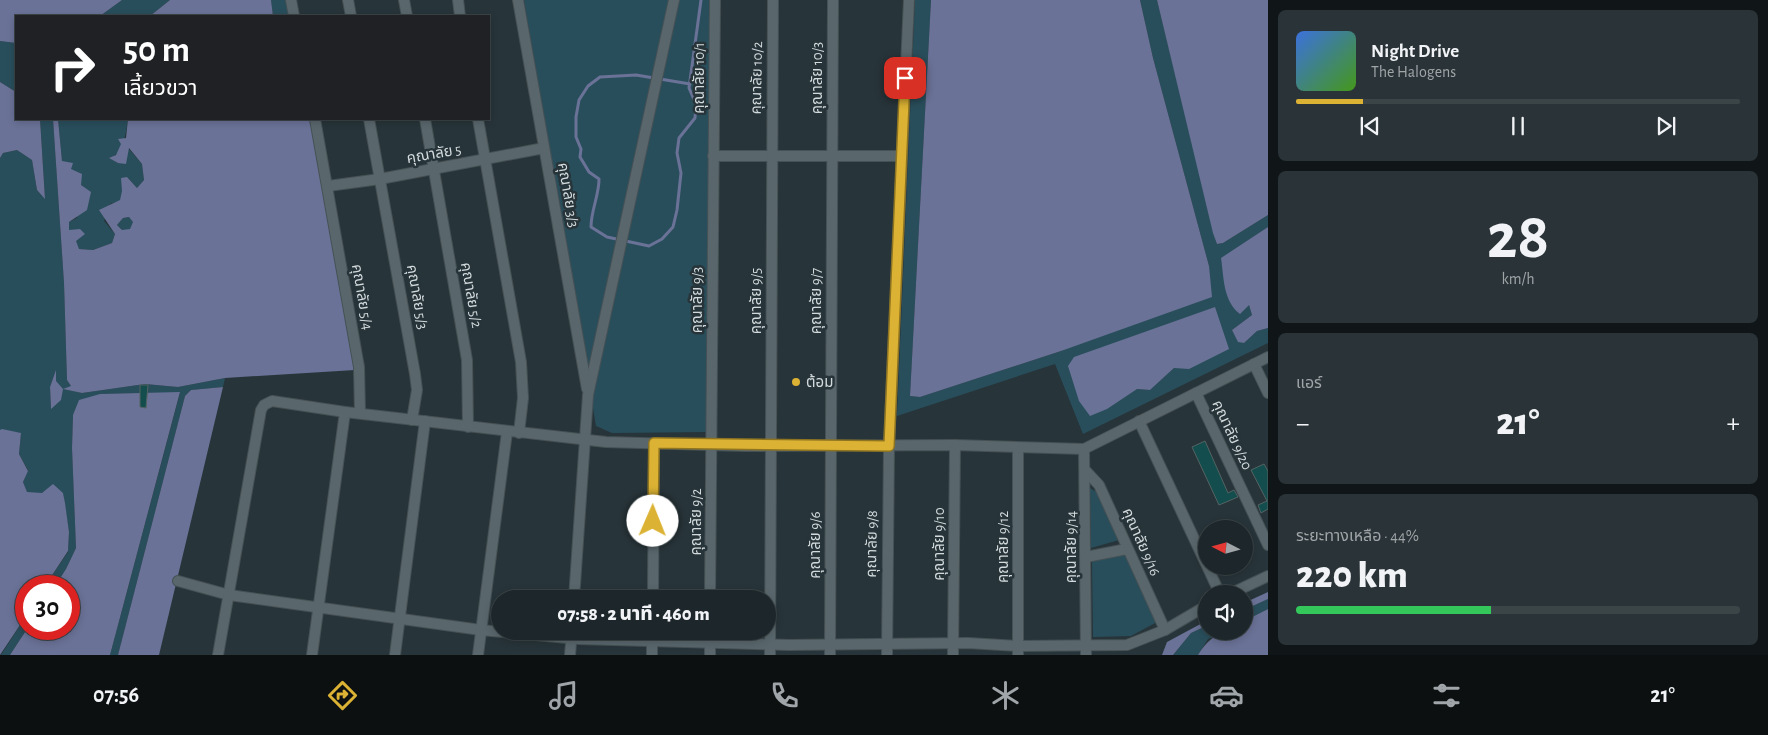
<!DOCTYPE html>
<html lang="th">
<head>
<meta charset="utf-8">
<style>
  :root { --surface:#1d272b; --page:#2a3337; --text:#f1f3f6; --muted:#a0a5a9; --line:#3b4447; --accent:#dbb233 }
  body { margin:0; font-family:"Alegreya Sans","Noto Sans Thai",sans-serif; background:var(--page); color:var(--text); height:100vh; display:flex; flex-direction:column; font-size:19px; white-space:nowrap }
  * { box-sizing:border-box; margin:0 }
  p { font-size:16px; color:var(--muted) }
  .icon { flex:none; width:28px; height:28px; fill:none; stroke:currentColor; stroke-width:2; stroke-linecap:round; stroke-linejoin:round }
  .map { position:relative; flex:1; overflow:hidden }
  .sheet { display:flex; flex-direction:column; gap:10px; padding:10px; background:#101518; width:500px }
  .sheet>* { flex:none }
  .guide { position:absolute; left:15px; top:15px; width:475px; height:105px; border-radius:0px; box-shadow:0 2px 8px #0003,0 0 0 1px var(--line); background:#202124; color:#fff; overflow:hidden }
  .needle { width:32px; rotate:276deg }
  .buttons { position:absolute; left:1198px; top:520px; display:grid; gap:10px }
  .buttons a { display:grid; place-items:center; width:55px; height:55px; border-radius:50%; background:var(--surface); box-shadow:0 2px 8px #0003,0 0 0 1px var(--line); font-size:25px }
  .speed { position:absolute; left:15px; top:575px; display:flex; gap:10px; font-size:25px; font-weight:700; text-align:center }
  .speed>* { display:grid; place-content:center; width:65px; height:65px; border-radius:50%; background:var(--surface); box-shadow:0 2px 8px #0003,0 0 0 1px var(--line); line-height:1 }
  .speed .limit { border:8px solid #d22; background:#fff; color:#111 }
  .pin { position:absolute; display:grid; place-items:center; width:42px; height:42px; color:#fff; margin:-21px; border-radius:10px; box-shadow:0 2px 8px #0006 }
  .me { position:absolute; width:55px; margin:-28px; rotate:1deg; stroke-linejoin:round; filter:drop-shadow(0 0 4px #0008) }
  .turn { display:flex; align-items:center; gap:18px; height:105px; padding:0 25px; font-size:22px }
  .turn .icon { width:65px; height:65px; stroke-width:2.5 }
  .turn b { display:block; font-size:35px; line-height:42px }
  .big { font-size:38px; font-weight:800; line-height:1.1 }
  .sheet .card { flex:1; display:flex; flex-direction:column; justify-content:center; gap:8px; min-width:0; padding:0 18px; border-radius:8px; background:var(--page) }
  .sheet .dial { align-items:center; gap:0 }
  .dial b { font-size:65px; line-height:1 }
  .song { display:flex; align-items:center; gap:15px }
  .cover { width:60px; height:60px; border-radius:8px; background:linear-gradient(135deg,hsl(220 70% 55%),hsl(100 70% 35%)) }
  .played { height:5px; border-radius:2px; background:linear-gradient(90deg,var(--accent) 15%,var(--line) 15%) }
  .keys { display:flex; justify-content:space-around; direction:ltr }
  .heat { display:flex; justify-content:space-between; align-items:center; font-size:28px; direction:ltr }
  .charge { height:8px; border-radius:4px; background:linear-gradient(90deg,#34c759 44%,var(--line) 0) }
  .trip { position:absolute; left:491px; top:590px; width:285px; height:50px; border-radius:25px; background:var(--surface); box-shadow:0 2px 8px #0003,0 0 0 1px var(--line); font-weight:800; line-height:50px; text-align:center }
  .dock { display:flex; height:80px; justify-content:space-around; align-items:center; background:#0c1011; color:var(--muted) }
  .dock .icon { width:35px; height:35px }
  .dock .on { color:var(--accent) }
  .dock b { font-size:22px; color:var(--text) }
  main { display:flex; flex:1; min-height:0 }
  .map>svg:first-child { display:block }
  .green { fill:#294e5b; fill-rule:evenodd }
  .water { fill:#6a7297; fill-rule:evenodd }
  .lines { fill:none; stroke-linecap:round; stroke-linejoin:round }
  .stream { stroke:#6a7297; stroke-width:3 }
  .building { fill:#134d4d; stroke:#546363 }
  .street-casing { stroke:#465155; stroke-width:12 }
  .street { stroke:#59676c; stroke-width:10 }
  .route-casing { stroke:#8e7421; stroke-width:12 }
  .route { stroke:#dbb233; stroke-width:9 }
  .poi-dot { fill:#dbb233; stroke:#273439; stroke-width:2 }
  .labels { text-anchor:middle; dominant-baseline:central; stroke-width:5; stroke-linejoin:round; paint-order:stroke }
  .street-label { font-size:15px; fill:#d2dadd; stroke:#273439 }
  .poi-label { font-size:15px; fill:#d2dadd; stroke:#273439; text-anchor:start }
</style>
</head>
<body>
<main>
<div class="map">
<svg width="1268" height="655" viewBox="0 0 1268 655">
  <rect width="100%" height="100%" fill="#273439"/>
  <g class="green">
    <polygon points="122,0 170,0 150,16 100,16"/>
    <polygon points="271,0 289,0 292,16 273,16"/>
    <polygon points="524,0 711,0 708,432 612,433 596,426"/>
    <path d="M915,0H931L910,396L920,397L1061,351L1209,266L1153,58L1140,0H1157L1217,244L1223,243L1268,215V227L1248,241L1249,305L1252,315L1232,330L1238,341L1244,343L1257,331L1268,328V343L1083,434L1055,364L897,416ZM1215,307L1174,368L1150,390L1137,389Z"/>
    <polygon points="0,41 16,43 16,92 0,82"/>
    <path d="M40,119H53L64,283L67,380L72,387L64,389L82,393L145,384L178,387L225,378L223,387L191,390L185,396L118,655H110L180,393L100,394L73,415L72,448L76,548L66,569L55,586H45L68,552L69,532L63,493H27L23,482L28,470L19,454L21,433L0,430V158L3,153L17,150L32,160L37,190L45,198ZM56,371L51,409L50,387Z"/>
    <path d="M58,119H128C126,132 124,153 110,158L118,163L128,148L142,164L144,180L137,188L127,177L120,201L110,204L104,221L115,234L112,243L93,250L79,249L69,230V222L77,218C80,192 84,180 62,161Z"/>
    <polygon points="129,217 134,222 130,230 122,230 117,225 123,218"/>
    <polygon points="1090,488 1098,493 1119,540 1091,548"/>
    <polygon points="1124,553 1157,622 1131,636 1093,637 1092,560"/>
    <polygon points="1268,599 1268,609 1244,621 1244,610"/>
    <polygon points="26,616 27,629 10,655 1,655"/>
    <polygon points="1206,626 1206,631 1229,631 1208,639 1198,655 1173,655 1191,633"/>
  </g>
  <g class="water">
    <polygon points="0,0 122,0 100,16 16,16 16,43 0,41"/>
    <polygon points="170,0 271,0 273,16 150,16"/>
    <polygon points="931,0 1140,0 1153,58 1209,266 1212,297 1061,351 920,397 910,396"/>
    <polygon points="1157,0 1268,0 1268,215 1223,243 1217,244 1213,233"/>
    <polygon points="0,82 16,92 16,119 40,119 45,199 37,190 32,160 17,150 3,153 0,158"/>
    <path d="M53,119H58L62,161L73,163L71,169L82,174L81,185L91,192L87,210L69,222V230L80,229L85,234L76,241L79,249L93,250L112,243L115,234L99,210L120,200L122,191L121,178L127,177L137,188L144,180L142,164L129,148L126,164L118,163L109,158L116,155L121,144L118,139L126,138L128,119H310L355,370L225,378L178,387L145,384L82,393L63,389L61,400L51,409L50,387L56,370V381L63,389L71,386L67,380L64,283ZM129,217L133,222L130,229L122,230L117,225L123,218Z"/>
    <path d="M1268,227V328L1257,331L1244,343L1238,342L1232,330L1252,315L1249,305L1240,314C1223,301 1224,278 1221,258Z"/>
    <polygon points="1215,307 1229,349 1189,369 1174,368 1150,390 1137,389 1107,409 1090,416 1079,401 1068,366 1074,357"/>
    <polygon points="223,387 159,655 118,655 185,396 191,390"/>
    <polygon points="180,392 110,655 10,655 27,629 69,629 69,586 55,586 66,569 76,548 72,448 73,415 79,400 100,394"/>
    <polygon points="2,429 21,433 19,454 28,471 23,482 27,492 42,493 53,484 63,493 65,503 69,532 68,551 45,586 26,586 26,616 0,655 0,430"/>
    <polygon points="1268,592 1268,599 1244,610 1244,603"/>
    <path d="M1268,609V655H1198C1210,636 1220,631 1244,631V621Z"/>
    <polygon points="1206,621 1206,626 1191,633 1173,655 1162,655 1167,642"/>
  </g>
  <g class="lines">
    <path class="stream" d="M690,84L636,75L600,77L588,86L579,100L576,117V137L581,149L580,157L589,172L599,179C599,196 591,210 591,227L607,237L649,246L662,239L673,227L677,210L681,173L677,153L679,138L695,118L696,104L689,88L701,0"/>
  </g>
  <g class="building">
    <polygon points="140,385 148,385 146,408 140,407"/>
    <polygon points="1205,441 1228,493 1234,490 1238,497 1219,505 1192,447"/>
    <polygon points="1264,464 1268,471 1268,509 1261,513 1258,505 1267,501 1251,470"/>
  </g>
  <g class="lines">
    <g class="street-casing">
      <g id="street">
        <polyline points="291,0 294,16"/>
        <polyline points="348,0 351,16"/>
        <polyline points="404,0 407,16"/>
        <polyline points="458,0 460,16"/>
        <polyline points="518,0 587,389"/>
        <polyline points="315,119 359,367 360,413"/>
        <polyline points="369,119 415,374 417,390 412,420"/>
        <polyline points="425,119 467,360 468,427"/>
        <polyline points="478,119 521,362 523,398 519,433"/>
        <polyline points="713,156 901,156"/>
        <polyline points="328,186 380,179 544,148"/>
        <polyline points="1254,364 1268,393"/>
        <polyline points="1196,393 1268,545"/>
        <polyline points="1139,421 1206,564"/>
        <polyline points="1018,449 1018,655"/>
        <polyline points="1084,449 1086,655"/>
        <polyline points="1085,470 1099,485 1165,630"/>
        <polyline points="1086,557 1127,549"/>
        <polyline points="1207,566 1220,594"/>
        <polyline points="178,581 229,595 481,630 578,639 789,645 968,643 1018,646 1127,645 1165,630 1206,606"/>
        <polyline points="1230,594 1268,576"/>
        <polyline points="574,599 588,395 674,0"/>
        <polyline points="653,599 654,443"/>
        <polyline points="710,599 715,0"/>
        <polyline points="218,655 261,410 264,405 272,401 345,412 606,442 744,446 955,445 1084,449 1268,357"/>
        <polyline points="312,655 345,412"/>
        <polyline points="395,655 425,421"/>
        <polyline points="478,655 507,432"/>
        <polyline points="570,655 572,631"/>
        <polyline points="652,655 652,631"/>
        <polyline points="710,655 710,631"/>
        <polyline points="770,655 773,0"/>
        <polyline points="830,655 833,0"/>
        <polyline points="887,655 889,445 909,0"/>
        <polyline points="953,655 955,445"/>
      </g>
    </g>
    <use href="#street" class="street"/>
  </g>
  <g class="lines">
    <g class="route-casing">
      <polyline id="route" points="653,521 654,443 889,446 905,78"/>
    </g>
    <use href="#route" class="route"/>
  </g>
  <circle class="poi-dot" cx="796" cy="382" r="5"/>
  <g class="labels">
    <g class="street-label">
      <text transform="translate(699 78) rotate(-90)">คุณาลัย 10/1</text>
      <text transform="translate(757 78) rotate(-89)">คุณาลัย 10/2</text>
      <text transform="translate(817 78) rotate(-90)">คุณาลัย 10/3</text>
      <text transform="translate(434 154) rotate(-10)">คุณาลัย 5</text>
      <text transform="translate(568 195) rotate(80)">คุณาลัย 3/3</text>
      <text transform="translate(471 295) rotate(80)">คุณาลัย 5/2</text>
      <text transform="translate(362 297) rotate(80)">คุณาลัย 5/4</text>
      <text transform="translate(417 297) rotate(80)">คุณาลัย 5/3</text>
      <text transform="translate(697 300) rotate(-90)">คุณาลัย 9/3</text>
      <text transform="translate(756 301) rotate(-90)">คุณาลัย 9/5</text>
      <text transform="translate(816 301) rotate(-90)">คุณาลัย 9/7</text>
      <text transform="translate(1232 435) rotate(65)">คุณาลัย 9/20</text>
      <text transform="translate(696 522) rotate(-90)">คุณาลัย 9/2</text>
      <text transform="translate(1141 542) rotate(66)">คุณาลัย 9/16</text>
      <text transform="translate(872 544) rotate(-89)">คุณาลัย 9/8</text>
      <text transform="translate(939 544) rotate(-90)">คุณาลัย 9/10</text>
      <text transform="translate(815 545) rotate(-90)">คุณาลัย 9/6</text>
      <text transform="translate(1003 547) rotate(-90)">คุณาลัย 9/12</text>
      <text transform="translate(1071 547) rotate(-90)">คุณาลัย 9/14</text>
    </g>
    <g class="poi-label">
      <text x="806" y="382">ต้อม</text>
    </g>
  </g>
</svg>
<div class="buttons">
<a><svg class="needle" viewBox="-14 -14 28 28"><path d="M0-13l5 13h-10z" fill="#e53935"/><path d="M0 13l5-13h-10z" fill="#a0a5a9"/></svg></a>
<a><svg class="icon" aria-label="sound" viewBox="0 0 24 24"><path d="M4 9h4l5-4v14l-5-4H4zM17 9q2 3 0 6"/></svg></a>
</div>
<div class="speed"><div class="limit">30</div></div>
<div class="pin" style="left:905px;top:78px;background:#d93025"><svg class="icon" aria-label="arrive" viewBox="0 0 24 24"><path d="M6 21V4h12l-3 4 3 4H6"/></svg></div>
<svg class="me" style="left:653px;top:521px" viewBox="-20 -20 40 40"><circle r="19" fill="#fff"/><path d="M0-13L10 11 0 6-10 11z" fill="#dbb233"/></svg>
<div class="trip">07:58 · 2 นาที · 460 m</div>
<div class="guide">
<div class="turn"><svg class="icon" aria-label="right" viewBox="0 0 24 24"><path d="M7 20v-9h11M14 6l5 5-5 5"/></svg><div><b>50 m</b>เลี้ยวขวา</div></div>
</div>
</div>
<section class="sheet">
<div class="card">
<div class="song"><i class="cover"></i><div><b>Night Drive</b><p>The Halogens</p></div></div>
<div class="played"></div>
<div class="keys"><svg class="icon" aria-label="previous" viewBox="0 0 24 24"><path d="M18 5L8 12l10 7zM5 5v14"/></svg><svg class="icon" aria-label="pause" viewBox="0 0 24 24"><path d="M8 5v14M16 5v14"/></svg><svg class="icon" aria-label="next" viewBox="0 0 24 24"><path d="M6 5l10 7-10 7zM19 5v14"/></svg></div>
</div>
<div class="card dial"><b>28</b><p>km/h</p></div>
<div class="card"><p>แอร์</p>
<div class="heat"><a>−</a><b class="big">21°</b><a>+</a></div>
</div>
<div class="card"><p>ระยะทางเหลือ · 44%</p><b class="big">220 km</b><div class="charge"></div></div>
</section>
</main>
<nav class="dock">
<b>07:56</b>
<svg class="icon on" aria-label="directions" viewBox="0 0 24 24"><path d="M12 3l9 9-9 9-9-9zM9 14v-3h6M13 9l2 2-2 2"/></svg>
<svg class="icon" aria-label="music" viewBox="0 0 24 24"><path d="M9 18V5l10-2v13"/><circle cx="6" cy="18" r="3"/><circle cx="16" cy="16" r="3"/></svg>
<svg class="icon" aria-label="phone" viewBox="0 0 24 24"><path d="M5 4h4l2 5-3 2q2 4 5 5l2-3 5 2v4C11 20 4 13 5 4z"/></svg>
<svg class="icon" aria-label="climate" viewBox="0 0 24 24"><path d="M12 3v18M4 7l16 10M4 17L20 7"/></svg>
<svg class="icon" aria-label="car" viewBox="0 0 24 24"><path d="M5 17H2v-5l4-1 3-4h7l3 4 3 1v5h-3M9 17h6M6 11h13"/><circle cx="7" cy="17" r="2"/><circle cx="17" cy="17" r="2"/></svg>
<svg class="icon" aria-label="filters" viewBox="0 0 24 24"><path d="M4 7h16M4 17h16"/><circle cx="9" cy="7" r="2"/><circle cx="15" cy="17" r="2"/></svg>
<b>21°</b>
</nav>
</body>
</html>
